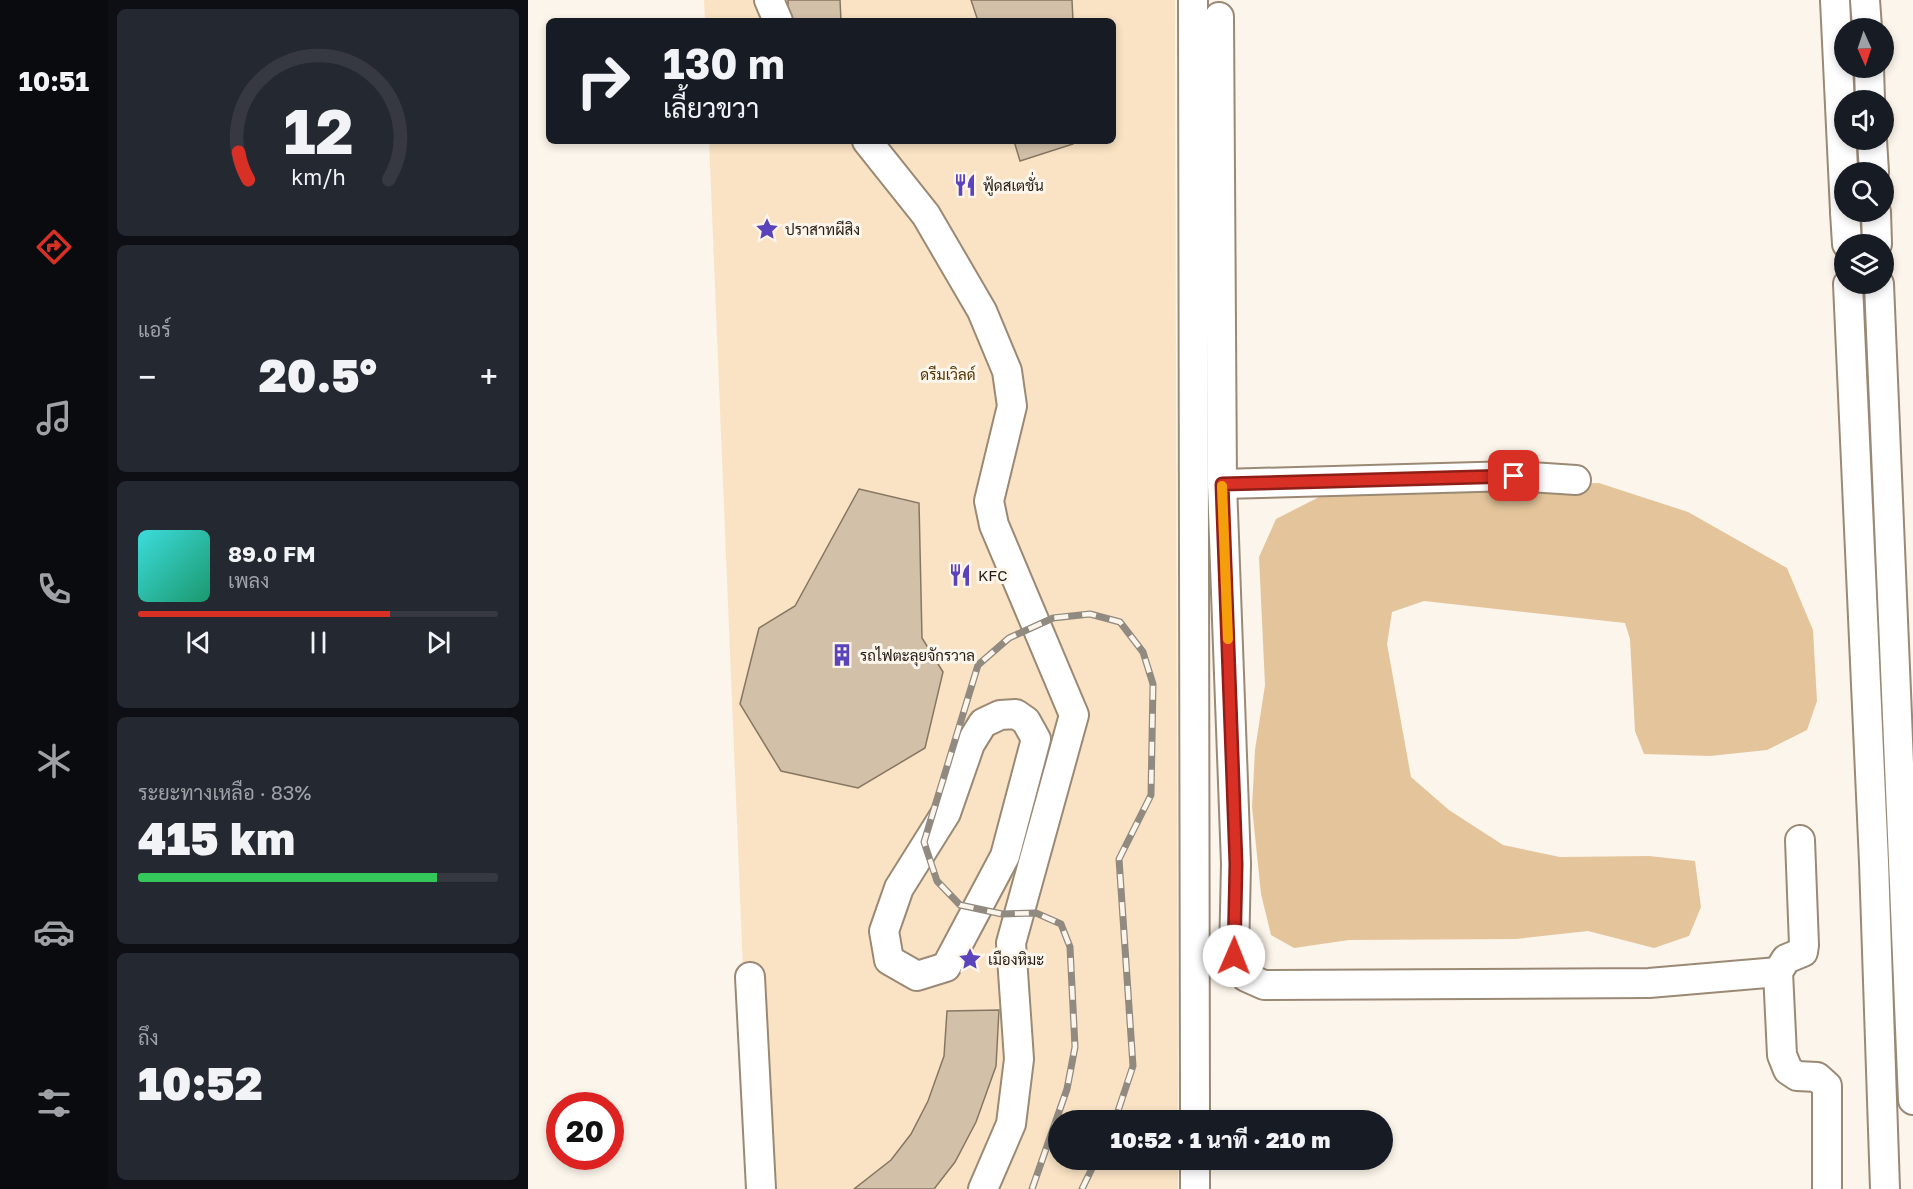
<!DOCTYPE html>
<html lang="th">
<head>
<meta charset="utf-8">
<style>
  :root { --surface:#171b24; --page:#242831; --text:#f1f3f6; --muted:#9ea1a6; --line:#363941; --accent:#d93025 }
  body { margin:0; font-family:"Golos Text",Sarabun,sans-serif; background:var(--page); color:var(--text); height:100vh; display:flex; flex-direction:column; font-size:22px; white-space:nowrap }
  * { box-sizing:border-box; margin:0 }
  p { font-size:20px; color:var(--muted) }
  .icon { flex:none; width:33px; height:33px; fill:none; stroke:currentColor; stroke-width:2; stroke-linecap:round; stroke-linejoin:round }
  .map { position:relative; flex:1; overflow:hidden }
  .sheet { display:flex; flex-direction:column; gap:9px; padding:9px; background:#0d0f14; width:420px }
  .sheet>* { flex:none }
  .guide { position:absolute; left:18px; top:18px; width:570px; height:126px; border-radius:9px; box-shadow:0 3px 9px #0003; background:#171b24; color:var(--text); overflow:hidden }
  .needle { width:39px; rotate:177deg }
  .controls { position:absolute; left:1306px; top:18px; display:grid; gap:12px }
  .controls a { display:grid; place-items:center; width:60px; height:60px; border-radius:50%; background:var(--surface); box-shadow:0 3px 9px #0003; font-size:30px }
  .speed { position:absolute; left:18px; top:1092px; display:flex; gap:12px; font-size:30px; font-weight:700; text-align:center }
  .speed>* { display:grid; place-content:center; width:78px; height:78px; border-radius:50%; background:var(--surface); box-shadow:0 3px 9px #0003; line-height:1 }
  .speed .limit { border:9px solid #d22; background:#fff; color:#111 }
  .pin { position:absolute; display:grid; place-items:center; width:51px; height:51px; color:#fff; margin:-26px; border-radius:12px; box-shadow:0 3px 9px #0006 }
  .me { position:absolute; width:66px; margin:-33px; rotate:1deg; stroke-linejoin:round; filter:drop-shadow(0 0 4px #0008) }
  .turn { display:flex; align-items:center; gap:21px; height:126px; padding:0 18px; font-size:27px }
  .turn .icon { width:78px; height:78px; stroke-width:2.5 }
  .turn b { display:block; font-size:42px; line-height:51px }
  .big { font-size:45px; font-weight:800; line-height:1.1 }
  .sheet .widget { flex:1; display:flex; flex-direction:column; justify-content:center; gap:9px; min-width:0; padding:0 21px; border-radius:9px; background:var(--page) }
  .sheet .dial { align-items:center; gap:0 }
  .dial svg { height:156px; overflow:visible; fill:none; stroke:var(--line); stroke-width:7; stroke-linecap:round; text-anchor:middle }
  .dial text { fill:var(--text); stroke:none }
  .song { display:flex; align-items:center; gap:18px }
  .cover { width:72px; height:72px; border-radius:9px; background:linear-gradient(135deg,hsl(180 70% 55%),hsl(160 70% 35%)) }
  .played { height:6px; border-radius:3px; background:linear-gradient(90deg,var(--accent) 70%,var(--line) 70%) }
  .keys { display:flex; justify-content:space-around; direction:ltr }
  .heat { display:flex; justify-content:space-between; align-items:center; font-size:33px; direction:ltr }
  .charge { height:9px; border-radius:4px; background:linear-gradient(90deg,#34c759 83%,var(--line) 0) }
  .trip { position:absolute; left:520px; top:1110px; width:345px; height:60px; border-radius:30px; background:var(--surface); box-shadow:0 3px 9px #0003; font-weight:800; line-height:60px; text-align:center }
  main { display:flex; flex:1; min-height:0 }
  .tab-bar { display:flex; flex-direction:column; width:108px; justify-content:space-around; align-items:center; background:#090b0e; color:var(--muted) }
  .tab-bar .icon { width:42px; height:42px }
  .tab-bar .selected { color:var(--accent) }
  .tab-bar b { font-size:27px; color:var(--text) }
  .map>svg:first-child { display:block }
  .green { fill:#fae3c4 }
  .water { fill:#e4c59b }
  .building { fill:#d2c0a9; stroke:#877762; stroke-width:1.5 }
  .lines { fill:none; stroke-linecap:round; stroke-linejoin:round }
  .minor-casing { stroke:#9a8974; stroke-width:32 }
  .minor { stroke:#fff; stroke-width:28 }
  .rail-casing { stroke:#918a81; stroke-width:7 }
  .rail { stroke:#fcf5eb; stroke-width:4.5; stroke-dasharray:14; stroke-linecap:butt }
  .route-casing { stroke:#8d1f18; stroke-width:15 }
  .route { stroke:#d93025; stroke-width:10 }
  .slow { stroke:#f59e0b; stroke-width:10 }
  .labels { text-anchor:middle; dominant-baseline:central; stroke-width:6; stroke-linejoin:round; paint-order:stroke }
  .poi-label { font-size:15px; fill:#241d15; stroke:#fcf5eb; text-anchor:start }
  .park-label { font-size:15px; fill:#513300; stroke:#fcf5eb }
</style>
</head>
<body>
<main>
<nav class="tab-bar">
<b>10:51</b>
<svg class="icon selected" aria-label="directions" viewBox="0 0 24 24"><path d="M12 3l9 9-9 9-9-9zM9 14v-3h6M13 9l2 2-2 2"/></svg>
<svg class="icon" aria-label="music" viewBox="0 0 24 24"><path d="M9 18V5l10-2v13"/><circle cx="6" cy="18" r="3"/><circle cx="16" cy="16" r="3"/></svg>
<svg class="icon" aria-label="phone" viewBox="0 0 24 24"><path d="M5 4h4l2 5-3 2q2 4 5 5l2-3 5 2v4C11 20 4 13 5 4z"/></svg>
<svg class="icon" aria-label="climate" viewBox="0 0 24 24"><path d="M12 3v18M4 7l16 10M4 17L20 7"/></svg>
<svg class="icon" aria-label="car" viewBox="0 0 24 24"><path d="M5 17H2v-5l4-1 3-4h7l3 4 3 1v5h-3M9 17h6M6 11h13"/><circle cx="7" cy="17" r="2"/><circle cx="17" cy="17" r="2"/></svg>
<svg class="icon" aria-label="filters" viewBox="0 0 24 24"><path d="M4 7h16M4 17h16"/><circle cx="9" cy="7" r="2"/><circle cx="15" cy="17" r="2"/></svg>
</nav>
<section class="sheet">
<div class="widget dial"><svg viewBox="0 0 100 80">
<path d="M14 69A42 42 0 1 1 86 69"/>
<path d="M14 69A42 42 0 0 1 9 55" stroke="#d93025"/>
<text x="50" y="56" font-size="32" font-weight="700">12</text>
<text x="50" y="72" font-size="11">km/h</text>
</svg></div>
<div class="widget"><p>แอร์</p>
<div class="heat"><a>−</a><b class="big">20.5°</b><a>+</a></div>
</div>
<div class="widget">
<div class="song"><i class="cover"></i><div><b>89.0 FM</b><p>เพลง</p></div></div>
<div class="played"></div>
<div class="keys"><svg class="icon" aria-label="previous" viewBox="0 0 24 24"><path d="M18 5L8 12l10 7zM5 5v14"/></svg><svg class="icon" aria-label="pause" viewBox="0 0 24 24"><path d="M8 5v14M16 5v14"/></svg><svg class="icon" aria-label="next" viewBox="0 0 24 24"><path d="M6 5l10 7-10 7zM19 5v14"/></svg></div>
</div>
<div class="widget"><p>ระยะทางเหลือ · 83%</p><b class="big">415 km</b><div class="charge"></div></div>
<div class="widget"><p>ถึง</p><b class="big">10:52</b></div>
</section>
<div class="map">
<svg width="1385" height="1189" viewBox="0 0 1385 1189">
  <rect width="100%" height="100%" fill="#fcf5eb"/>
  <polygon class="green" points="176,0 647,0 650,1120 531,1120 531,1160 650,1160 650,1189 224,1189 181,141 585,141 585,21 177,21"/>
  <polygon class="water" points="1071,483 1160,512 1259,568 1285,630 1289,701 1279,730 1239,750 1182,756 1116,754 1107,731 1102,639 1097,623 896,601 864,612 859,644 883,777 921,810 975,845 1032,857 1121,856 1167,861 1173,907 1161,936 1126,948 1060,931 988,939 821,940 766,948 743,935 733,894 724,807 727,750 737,685 731,557 748,519 795,495 857,489"/>
  <g class="building">
    <polygon points="260,0 312,0 313,21 260,21"/>
    <polygon points="443,0 544,0 545,21 450,21"/>
    <polygon points="486,141 545,141 545,144 492,161"/>
    <polygon points="331,489 391,503 394,638 415,672 397,748 330,788 253,771 212,704 231,628 267,606"/>
    <polygon points="471,1010 468,1066 448,1122 427,1162 406,1189 326,1189 363,1160 383,1134 400,1101 416,1056 419,1011"/>
  </g>
  <g class="lines">
    <g class="minor-casing">
      <g id="minor">
        <polyline points="241,0 250,21"/>
        <polyline points="665,0 667,1120"/>
        <polyline points="1307,0 1317,211"/>
        <polyline points="1337,0 1339,28"/>
        <polyline points="691,17 694,484 708,864 706,956 718,977 736,985 1121,983 1250,972"/>
        <polyline points="1341,68 1342,100"/>
        <polyline points="1344,140 1346,172"/>
        <polyline points="339,141 398,215 454,311 479,371 484,406 461,501 466,525 546,715 483,943 491,1059 483,1124 455,1189"/>
        <polyline points="1317,212 1319,244"/>
        <polyline points="1348,212 1349,244"/>
        <polyline points="1320,284 1346,862 1357,1189"/>
        <polyline points="1351,284 1385,1100"/>
        <polyline points="694,484 986,476 1048,480"/>
        <polygon points="488,714 498,721 508,739 477,856 418,967 389,976 361,960 356,931 371,888 418,813 442,744 455,723 472,715"/>
        <polyline points="1272,840 1276,945 1275,952 1258,959 1250,972 1254,1055 1260,1070 1269,1076 1289,1077 1299,1086 1299,1189"/>
        <polyline points="222,977 233,1189"/>
        <polyline points="667,1160 667,1189"/>
      </g>
    </g>
    <use href="#minor" class="minor"/>
    <g class="rail-casing">
      <g id="rail">
        <polyline points="504,1189 539,1089 547,1047 542,947 533,924 508,913 474,914 432,905 409,881 396,842 450,665 481,638 525,618 562,614 592,622 615,652 625,684 623,795 591,859 605,1066 587,1120"/>
        <polyline points="554,1189 568,1160"/>
      </g>
    </g>
    <use href="#rail" class="rail"/>
  </g>
  <g class="lines">
    <g class="route-casing">
      <polyline id="route" points="706,956 708,864 694,484 986,476"/>
    </g>
    <use href="#route" class="route"/>
    <polyline class="slow" points="694,486 700,639"/>
  </g>
  <defs>
    <g id="restaurant-bare" transform="scale(1.8)"><path d="M-5-6h1v4h1v-4h1v4h1v-4h1v5L-1.5 .5V6h-2V.5L-5-1ZM5-6V6H3V1.5H1.5Q1.5-4 5-6Z" fill="#5a43bb" stroke="#fcf5eb" stroke-width="2.5" paint-order="stroke"/></g>
    <g id="sight-bare" transform="scale(1.8)"><path d="M0-6L1.8-2.2L6-1.7L2.9 1.2L3.7 5.4L0 3.3L-3.7 5.4L-2.9 1.2L-6-1.7L-1.8-2.2Z" fill="#5a43bb" stroke="#fcf5eb" stroke-width="2.5" paint-order="stroke"/></g>
    <g id="building-bare" transform="scale(1.8)"><path d="M-4-6H4V6H1V3H-1V6H-4ZM-2.5-4.3h1.7v1.8h-1.7ZM.8-4.3h1.7v1.8H.8ZM-2.5-1h1.7V.8h-1.7ZM.8-1h1.7V.8H.8Z" fill="#5a43bb" stroke="#fcf5eb" stroke-width="2.5" paint-order="stroke"/></g>
  </defs>
  <g fill-rule="evenodd">
    <use href="#restaurant-bare" x="437" y="185"/>
    <use href="#sight-bare" x="239" y="229"/>
    <use href="#restaurant-bare" x="432" y="575"/>
    <use href="#building-bare" x="314" y="655"/>
    <use href="#sight-bare" x="442" y="959"/>
  </g>
  <g class="labels">
    <g class="poi-label">
      <text x="455" y="185">ฟู้ดสเตชั่น</text>
      <text x="257" y="229">ปราสาทผีสิง</text>
      <text x="450" y="575">KFC</text>
      <text x="332" y="655">รถไฟตะลุยจักรวาล</text>
      <text x="460" y="959">เมืองหิมะ</text>
    </g>
    <g class="park-label">
      <text x="420" y="374">ดรีมเวิลด์</text>
    </g>
  </g>
</svg>
<div class="controls">
<a><svg class="needle" viewBox="-14 -14 28 28"><path d="M0-13l5 13h-10z" fill="#e53935"/><path d="M0 13l5-13h-10z" fill="#9ea1a6"/></svg></a>
<a><svg class="icon" aria-label="sound" viewBox="0 0 24 24"><path d="M4 9h4l5-4v14l-5-4H4zM17 9q2 3 0 6"/></svg></a>
<a><svg class="icon" aria-label="search" viewBox="0 0 24 24"><circle cx="10" cy="10" r="6"/><path d="M15 15l6 6"/></svg></a>
<a><svg class="icon" aria-label="layers" viewBox="0 0 24 24"><path d="M12 4l9 5-9 5-9-5zM3 14l9 5 9-5"/></svg></a>
</div>
<div class="speed"><div class="limit">20</div></div>
<div class="pin" style="left:986px;top:476px;background:#d93025"><svg class="icon" aria-label="arrive" viewBox="0 0 24 24"><path d="M6 21V4h12l-3 4 3 4H6"/></svg></div>
<svg class="me" style="left:706px;top:956px" viewBox="-20 -20 40 40"><circle r="19" fill="#fff"/><path d="M0-13L10 11 0 6-10 11z" fill="#d93025"/></svg>
<div class="trip">10:52 · 1 นาที · 210 m</div>
<div class="guide">
<div class="turn"><svg class="icon" aria-label="right" viewBox="0 0 24 24"><path d="M7 20v-9h11M14 6l5 5-5 5"/></svg><div><b>130 m</b>เลี้ยวขวา</div></div>
</div>
</div>
</main>
</body>
</html>
